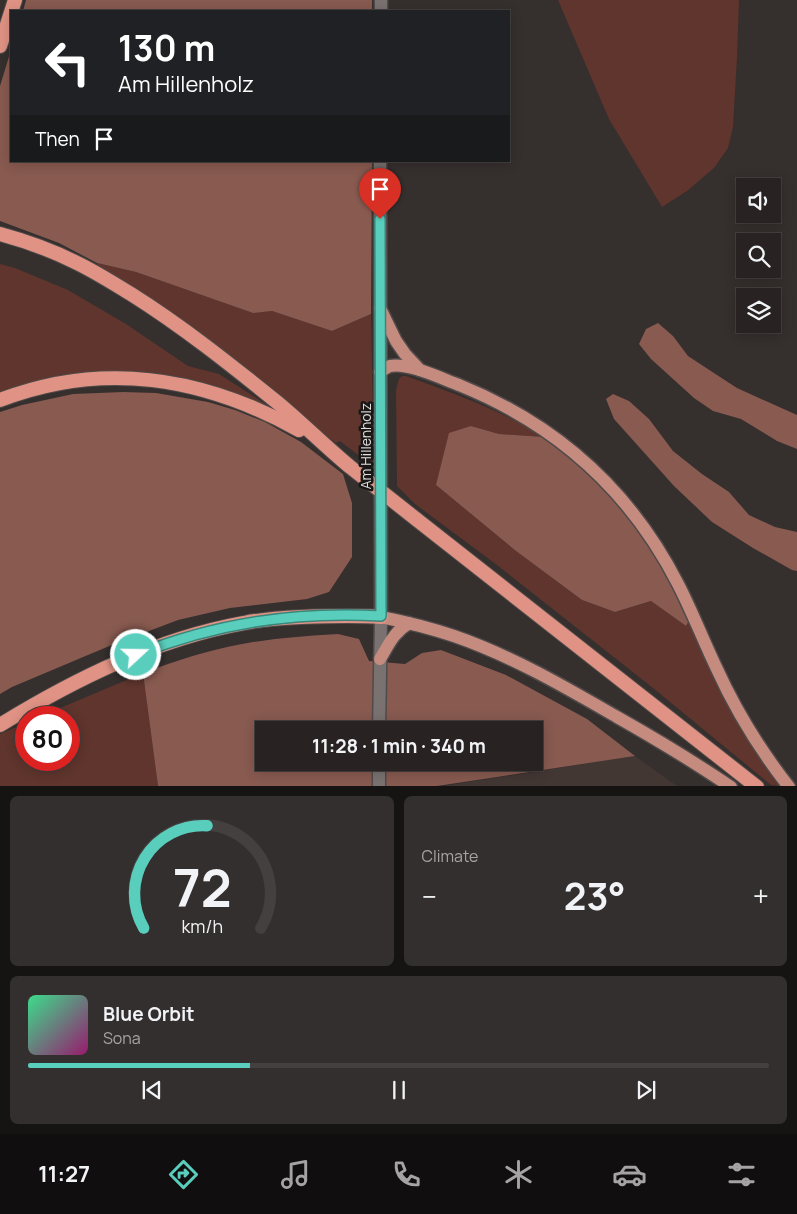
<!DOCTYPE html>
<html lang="en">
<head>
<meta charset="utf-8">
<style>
  :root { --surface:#282322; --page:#342f2f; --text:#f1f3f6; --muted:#a5a4a5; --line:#444040; --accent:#5acebd }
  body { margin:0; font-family:Manrope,sans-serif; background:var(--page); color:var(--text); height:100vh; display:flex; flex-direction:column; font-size:19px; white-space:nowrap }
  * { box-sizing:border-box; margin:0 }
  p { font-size:16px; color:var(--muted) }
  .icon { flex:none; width:28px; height:28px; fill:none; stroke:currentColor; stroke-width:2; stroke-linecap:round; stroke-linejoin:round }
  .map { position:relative; height:786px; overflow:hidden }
  .side { display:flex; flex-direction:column; gap:10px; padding:10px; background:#161313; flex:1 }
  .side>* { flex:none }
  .banner { position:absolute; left:10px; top:10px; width:500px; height:152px; border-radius:0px; box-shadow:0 2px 12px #0003,0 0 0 1px var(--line); background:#202124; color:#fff; overflow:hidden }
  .controls { position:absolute; left:736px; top:178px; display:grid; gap:10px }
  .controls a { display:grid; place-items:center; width:45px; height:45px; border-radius:0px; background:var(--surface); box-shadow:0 2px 12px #0003,0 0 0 1px var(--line); font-size:25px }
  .speed { position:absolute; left:15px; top:706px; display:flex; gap:10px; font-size:25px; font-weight:700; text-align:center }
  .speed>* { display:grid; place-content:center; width:65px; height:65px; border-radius:50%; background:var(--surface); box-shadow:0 2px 12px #0003,0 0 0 1px var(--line); line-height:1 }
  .speed .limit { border:8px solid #d22; background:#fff; color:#111 }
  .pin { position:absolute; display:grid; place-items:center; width:42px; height:42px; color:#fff; margin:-51px -21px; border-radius:50% 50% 50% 0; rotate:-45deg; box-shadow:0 0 5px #0007 }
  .pin .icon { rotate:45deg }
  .me { position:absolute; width:55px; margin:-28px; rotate:69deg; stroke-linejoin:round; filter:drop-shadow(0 0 4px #0008) }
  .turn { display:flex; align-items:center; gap:18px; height:105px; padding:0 25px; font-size:22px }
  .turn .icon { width:65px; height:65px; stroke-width:2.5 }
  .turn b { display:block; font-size:35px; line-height:42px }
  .then { display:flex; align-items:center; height:48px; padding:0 25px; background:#0003; gap:10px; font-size:19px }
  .big { font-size:38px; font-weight:700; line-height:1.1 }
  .side .widget { flex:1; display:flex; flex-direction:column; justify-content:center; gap:8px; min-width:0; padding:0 18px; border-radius:8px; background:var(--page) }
  .side .dial { align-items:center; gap:0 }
  .dial svg { height:130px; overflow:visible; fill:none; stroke:var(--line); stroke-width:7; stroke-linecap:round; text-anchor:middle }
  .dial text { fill:var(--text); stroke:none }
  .song { display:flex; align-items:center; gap:15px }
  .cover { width:60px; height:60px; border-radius:8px; background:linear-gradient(135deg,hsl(150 70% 55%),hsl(320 70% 35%)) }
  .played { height:5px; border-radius:2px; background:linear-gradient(90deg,var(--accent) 30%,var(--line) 30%) }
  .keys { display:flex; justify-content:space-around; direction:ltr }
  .heat { display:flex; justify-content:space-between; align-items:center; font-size:28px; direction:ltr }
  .side .tiles { flex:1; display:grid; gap:10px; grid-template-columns:1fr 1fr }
  .widget:last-child { grid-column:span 2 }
  .trip { position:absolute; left:255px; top:721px; width:288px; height:50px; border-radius:0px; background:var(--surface); box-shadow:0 2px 12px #0003,0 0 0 1px var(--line); font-weight:700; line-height:50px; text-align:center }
  .dock { display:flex; height:80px; justify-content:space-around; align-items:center; background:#100e0e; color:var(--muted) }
  .dock .icon { width:35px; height:35px }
  .dock .selected { color:var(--accent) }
  .dock b { font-size:22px; color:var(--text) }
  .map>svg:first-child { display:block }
  .built { fill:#433734 }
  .green { fill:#5f352d }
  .forest { fill:#885a50; fill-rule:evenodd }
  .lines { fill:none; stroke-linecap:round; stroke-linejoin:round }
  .tertiary-casing { stroke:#504b4a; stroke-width:15 }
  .primary-casing { stroke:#504b4a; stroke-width:15 }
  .trunk-casing { stroke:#504b4a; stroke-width:16 }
  .tertiary { stroke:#797271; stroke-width:12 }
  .primary { stroke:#c68b7f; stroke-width:12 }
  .trunk { stroke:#e09384; stroke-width:14 }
  .trunk-bridge-casing { stroke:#504b4a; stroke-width:16; stroke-linecap:butt }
  .trunk-bridge { stroke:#e09384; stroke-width:14 }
  .route-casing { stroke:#3a867b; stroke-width:12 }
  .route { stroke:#5acebd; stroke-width:9 }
  .labels { text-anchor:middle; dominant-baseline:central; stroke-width:5; stroke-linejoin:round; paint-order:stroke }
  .street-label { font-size:14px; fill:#e3dfde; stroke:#1a1817 }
</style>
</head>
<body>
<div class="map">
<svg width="797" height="787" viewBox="0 0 797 787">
  <rect width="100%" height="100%" fill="#352f2e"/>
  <polygon class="built" points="635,756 677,786 437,787"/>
  <g class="green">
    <polygon points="558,0 739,0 737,57 733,127 728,148 714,168 687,191 662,207 609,119"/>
    <path d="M97,263L136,272L253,313L272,311L332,331L371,314L374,467L340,441L336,443C313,427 294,406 272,389C216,345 157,306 98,267Z"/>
    <path d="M0,264L15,268L68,290L126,324L188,366L219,374L275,410C202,374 125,361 44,380C29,384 14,388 0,393Z"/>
    <path d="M402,376H406C453,393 501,410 544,437L499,434L471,426L436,485L516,551L582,600L615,612L651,601L686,626L690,619L732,713L757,754L779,786L771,785L653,688L497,565L415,504L397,486L396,390L399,379Z"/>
    <polygon points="143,673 158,786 0,786 0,734 26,723 26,760 69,760 69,718 39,717"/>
  </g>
  <g class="forest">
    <polygon points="26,0 372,0 372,11 23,11"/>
    <polygon points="11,50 11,161 372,161 371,314 332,331 272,311 253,313 136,272 97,263 59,243 0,221 0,86"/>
    <polygon points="658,323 673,336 688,356 717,375 737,388 797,415 797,449 777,441 741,419 713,411 694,398 651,359 639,344 646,329"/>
    <polygon points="123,392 156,393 208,402 235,410 265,422 301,442 343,474 352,503 352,557 329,592 307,599 230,608 178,620 107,647 12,687 0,694 0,412 22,405 73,394"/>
    <polygon points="613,394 629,401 649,419 673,451 702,474 729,492 749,515 775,527 797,532 797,571 792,570 753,548 712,522 674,486 614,419 606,399"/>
    <polygon points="471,426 499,434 544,437 568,453 601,483 651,545 690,619 686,626 651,601 615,612 582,600 516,551 436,485 449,433"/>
    <path d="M338,634L359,639L369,661L405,664L422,653L441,650L506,675L587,719L635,756L437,786H158L143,673C175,661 208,650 242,644C274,638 306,636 338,634ZM264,730H534V762H264Z"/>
  </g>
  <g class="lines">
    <g class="tertiary-casing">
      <g id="tertiary">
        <polyline points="381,11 381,0"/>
        <polyline points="379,730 381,617 380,161"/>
        <polyline points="379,787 379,762"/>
      </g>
    </g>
    <g class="primary-casing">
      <g id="primary">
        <polyline points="380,308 396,341 405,354 420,370"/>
        <path d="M380,372C383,370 387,367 390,366C410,363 440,378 459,385C558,425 630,490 678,584C692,611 703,640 716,667C735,709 760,750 789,787"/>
        <path d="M381,617C406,622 430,628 454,636C512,656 565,687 617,717C656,739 694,762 731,787"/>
        <path d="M380,659C389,644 394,632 409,623"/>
      </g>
    </g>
    <g class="trunk-casing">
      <g id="trunk">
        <polyline points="0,46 15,0"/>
        <path d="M0,234C26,241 51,250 75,262C94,271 113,283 131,294C182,326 231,365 278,403C302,423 325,446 349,466"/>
        <path d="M0,400C104,360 203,377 299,430"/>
        <polyline points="416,519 757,787"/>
        <path d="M0,725C75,679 156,639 244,623C263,619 282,618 301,617C327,616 354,615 381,617"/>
      </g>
    </g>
    <use href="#tertiary" class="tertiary"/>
    <use href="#primary" class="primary"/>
    <use href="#trunk" class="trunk"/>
    <g class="trunk-bridge-casing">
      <polyline id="trunk-bridge" points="349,466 416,519"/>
    </g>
    <use href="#trunk-bridge" class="trunk-bridge"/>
  </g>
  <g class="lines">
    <g class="route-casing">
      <path id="route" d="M136,655C215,623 296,611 381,616L380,219"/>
    </g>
    <use href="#route" class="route"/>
  </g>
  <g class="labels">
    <g class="street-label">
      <text transform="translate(365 446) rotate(-90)">Am Hillenholz</text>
    </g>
  </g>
</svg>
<div class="controls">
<a><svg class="icon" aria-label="sound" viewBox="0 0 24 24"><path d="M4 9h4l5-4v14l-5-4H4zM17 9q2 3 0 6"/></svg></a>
<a><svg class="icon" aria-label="search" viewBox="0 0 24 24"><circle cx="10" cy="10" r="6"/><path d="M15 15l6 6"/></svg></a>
<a><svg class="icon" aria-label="layers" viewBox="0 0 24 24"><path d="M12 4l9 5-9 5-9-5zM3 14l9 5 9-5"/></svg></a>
</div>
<div class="speed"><div class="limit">80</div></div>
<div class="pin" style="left:380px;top:219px;background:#d93025"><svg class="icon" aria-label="arrive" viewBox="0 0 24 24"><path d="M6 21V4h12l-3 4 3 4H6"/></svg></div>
<svg class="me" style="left:136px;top:655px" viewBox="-20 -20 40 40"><circle r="17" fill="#5acebd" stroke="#fff" stroke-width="3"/><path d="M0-11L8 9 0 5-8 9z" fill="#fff"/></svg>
<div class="trip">11:28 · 1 min · 340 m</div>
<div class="banner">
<div class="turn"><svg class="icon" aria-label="left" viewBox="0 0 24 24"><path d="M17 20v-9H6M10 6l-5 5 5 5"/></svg><div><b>130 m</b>Am Hillenholz</div></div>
<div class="then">Then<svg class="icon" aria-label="arrive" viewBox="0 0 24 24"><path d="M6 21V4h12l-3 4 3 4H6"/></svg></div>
</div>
</div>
<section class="side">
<div class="tiles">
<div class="widget dial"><svg viewBox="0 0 100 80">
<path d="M14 69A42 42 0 1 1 86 69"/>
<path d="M14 69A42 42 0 0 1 53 6" stroke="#5acebd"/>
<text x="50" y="56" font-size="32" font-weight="700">72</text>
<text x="50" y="72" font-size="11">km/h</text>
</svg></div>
<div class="widget"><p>Climate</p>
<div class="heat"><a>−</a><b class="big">23°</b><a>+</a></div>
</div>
<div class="widget">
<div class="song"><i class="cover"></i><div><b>Blue Orbit</b><p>Sona</p></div></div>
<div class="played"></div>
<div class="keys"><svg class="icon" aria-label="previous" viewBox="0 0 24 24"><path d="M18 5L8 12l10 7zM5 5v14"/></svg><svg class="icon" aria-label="pause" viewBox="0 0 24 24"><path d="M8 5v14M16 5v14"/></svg><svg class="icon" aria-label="next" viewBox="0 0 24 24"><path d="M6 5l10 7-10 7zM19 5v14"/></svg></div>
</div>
</div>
</section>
<nav class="dock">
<b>11:27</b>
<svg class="icon selected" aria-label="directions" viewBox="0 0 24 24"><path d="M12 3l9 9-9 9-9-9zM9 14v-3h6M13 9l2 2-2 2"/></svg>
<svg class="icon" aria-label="music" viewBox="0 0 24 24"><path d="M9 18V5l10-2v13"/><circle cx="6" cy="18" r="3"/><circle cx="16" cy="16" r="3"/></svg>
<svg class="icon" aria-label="phone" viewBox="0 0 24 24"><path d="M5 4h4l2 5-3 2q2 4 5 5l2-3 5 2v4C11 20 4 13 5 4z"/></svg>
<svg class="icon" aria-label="climate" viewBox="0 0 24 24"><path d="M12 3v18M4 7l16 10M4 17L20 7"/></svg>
<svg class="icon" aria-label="car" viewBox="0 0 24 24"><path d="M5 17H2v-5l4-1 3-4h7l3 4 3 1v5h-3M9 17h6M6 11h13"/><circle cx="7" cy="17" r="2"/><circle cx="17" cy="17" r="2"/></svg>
<svg class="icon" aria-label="filters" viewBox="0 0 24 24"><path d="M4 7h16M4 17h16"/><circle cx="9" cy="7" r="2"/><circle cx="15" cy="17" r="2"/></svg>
</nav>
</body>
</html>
